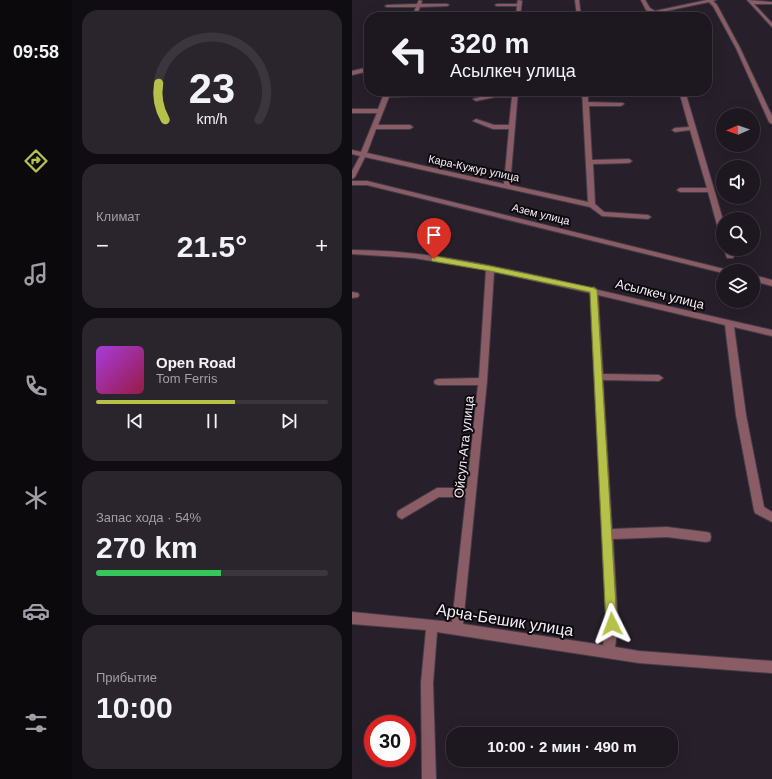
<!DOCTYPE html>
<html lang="ru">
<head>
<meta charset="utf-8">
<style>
  :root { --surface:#1d1720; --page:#2a242d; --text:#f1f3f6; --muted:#a09fa5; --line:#3b363e; --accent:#b6c149 }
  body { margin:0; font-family:Arial,sans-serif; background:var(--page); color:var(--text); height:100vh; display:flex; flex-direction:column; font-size:15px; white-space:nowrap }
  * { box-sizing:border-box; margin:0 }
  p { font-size:13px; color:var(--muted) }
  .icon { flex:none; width:22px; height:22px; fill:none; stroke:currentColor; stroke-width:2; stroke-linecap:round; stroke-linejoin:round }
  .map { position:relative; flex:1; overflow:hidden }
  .panel { display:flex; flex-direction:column; gap:10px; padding:10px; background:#100d12; width:280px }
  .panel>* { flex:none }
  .guide { position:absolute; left:12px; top:12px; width:348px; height:84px; border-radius:16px; box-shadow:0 4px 16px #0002,0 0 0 1px var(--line); background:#1d1720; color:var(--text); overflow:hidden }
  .needle { width:26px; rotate:268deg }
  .tools { position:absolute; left:364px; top:108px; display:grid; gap:8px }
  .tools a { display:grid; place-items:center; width:44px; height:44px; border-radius:50%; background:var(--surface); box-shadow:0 4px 16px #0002,0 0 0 1px var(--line); font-size:20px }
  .speed { position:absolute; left:12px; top:715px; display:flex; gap:8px; font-size:20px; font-weight:700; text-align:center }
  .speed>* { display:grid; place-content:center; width:52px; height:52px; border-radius:50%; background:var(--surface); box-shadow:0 4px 16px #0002,0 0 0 1px var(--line); line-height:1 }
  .speed .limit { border:6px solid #d22; background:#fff; color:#111 }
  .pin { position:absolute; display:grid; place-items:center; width:34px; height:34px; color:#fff; margin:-41px -17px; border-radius:50% 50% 50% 0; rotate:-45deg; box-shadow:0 0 4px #0007 }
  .pin .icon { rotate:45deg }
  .me { position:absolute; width:44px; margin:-22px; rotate:357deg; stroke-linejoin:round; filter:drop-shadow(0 0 3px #0008) }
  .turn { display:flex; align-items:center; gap:14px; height:84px; padding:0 20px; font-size:18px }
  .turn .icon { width:52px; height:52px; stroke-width:2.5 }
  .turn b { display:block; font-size:28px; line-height:34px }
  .big { font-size:30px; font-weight:700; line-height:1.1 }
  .panel .tile { flex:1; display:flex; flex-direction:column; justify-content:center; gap:6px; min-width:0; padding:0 14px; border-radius:16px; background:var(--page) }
  .panel .dial { align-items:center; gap:0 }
  .dial svg { height:104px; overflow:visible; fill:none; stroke:var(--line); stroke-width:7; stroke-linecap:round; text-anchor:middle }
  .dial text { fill:var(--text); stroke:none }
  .song { display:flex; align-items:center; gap:12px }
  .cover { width:48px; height:48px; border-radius:6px; background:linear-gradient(135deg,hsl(280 70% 55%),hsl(340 70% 35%)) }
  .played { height:4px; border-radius:2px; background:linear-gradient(90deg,var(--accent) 60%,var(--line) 60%) }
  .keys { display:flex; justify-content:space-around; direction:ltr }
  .heat { display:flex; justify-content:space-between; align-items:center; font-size:22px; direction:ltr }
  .charge { height:6px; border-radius:3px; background:linear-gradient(90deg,#34c759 54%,var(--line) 0) }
  .trip { position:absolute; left:94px; top:727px; width:232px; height:40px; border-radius:16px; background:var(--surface); box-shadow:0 4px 16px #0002,0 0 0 1px var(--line); font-weight:700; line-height:40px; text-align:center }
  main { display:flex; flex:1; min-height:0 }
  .tabs { display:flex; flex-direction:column; width:72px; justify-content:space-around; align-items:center; background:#0c090d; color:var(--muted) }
  .tabs .icon { width:28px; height:28px }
  .tabs .selected { color:var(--accent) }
  .tabs b { font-size:18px; color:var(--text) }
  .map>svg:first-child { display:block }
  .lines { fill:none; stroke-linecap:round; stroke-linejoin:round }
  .minor-casing { stroke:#443c47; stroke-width:2 }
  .minor { fill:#8a5d66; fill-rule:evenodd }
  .route { fill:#b6c149; stroke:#767d2f }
  .labels { text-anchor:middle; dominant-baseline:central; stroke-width:4; stroke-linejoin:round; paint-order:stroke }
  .far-street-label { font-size:11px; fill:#f5f0f7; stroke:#0e0a0f }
  .street-label { font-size:13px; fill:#f5f0f7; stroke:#0e0a0f }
  .near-street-label { font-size:16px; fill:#f5f0f7; stroke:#0e0a0f }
</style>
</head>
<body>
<main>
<nav class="tabs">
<b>09:58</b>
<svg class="icon selected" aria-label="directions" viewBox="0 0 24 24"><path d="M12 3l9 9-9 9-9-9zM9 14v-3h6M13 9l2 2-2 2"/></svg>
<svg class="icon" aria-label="music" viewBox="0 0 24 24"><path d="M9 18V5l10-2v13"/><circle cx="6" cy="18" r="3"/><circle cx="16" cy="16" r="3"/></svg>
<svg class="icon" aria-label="phone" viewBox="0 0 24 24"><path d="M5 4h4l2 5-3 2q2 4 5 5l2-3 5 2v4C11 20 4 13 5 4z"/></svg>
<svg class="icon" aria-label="climate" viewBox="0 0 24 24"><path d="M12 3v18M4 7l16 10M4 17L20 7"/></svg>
<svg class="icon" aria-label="car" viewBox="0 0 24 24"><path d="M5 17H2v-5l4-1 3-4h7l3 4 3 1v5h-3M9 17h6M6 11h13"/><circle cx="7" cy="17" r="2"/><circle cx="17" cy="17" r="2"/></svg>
<svg class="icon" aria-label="filters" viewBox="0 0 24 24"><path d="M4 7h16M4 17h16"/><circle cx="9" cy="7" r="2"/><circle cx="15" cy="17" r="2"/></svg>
</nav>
<section class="panel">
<div class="tile dial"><svg viewBox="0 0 100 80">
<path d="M14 69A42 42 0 1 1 86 69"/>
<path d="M14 69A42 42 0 0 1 9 41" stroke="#b6c149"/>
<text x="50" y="56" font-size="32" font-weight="700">23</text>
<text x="50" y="72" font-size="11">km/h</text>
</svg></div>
<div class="tile"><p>Климат</p>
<div class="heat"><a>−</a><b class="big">21.5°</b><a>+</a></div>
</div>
<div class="tile">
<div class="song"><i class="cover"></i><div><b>Open Road</b><p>Tom Ferris</p></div></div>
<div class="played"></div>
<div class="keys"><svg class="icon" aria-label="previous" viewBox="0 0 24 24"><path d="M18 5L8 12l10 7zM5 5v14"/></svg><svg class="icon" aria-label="pause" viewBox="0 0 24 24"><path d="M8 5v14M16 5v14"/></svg><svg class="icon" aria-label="next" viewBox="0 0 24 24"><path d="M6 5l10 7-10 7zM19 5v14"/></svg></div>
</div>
<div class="tile"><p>Запас хода · 54%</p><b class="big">270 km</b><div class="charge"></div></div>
<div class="tile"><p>Прибытие</p><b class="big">10:00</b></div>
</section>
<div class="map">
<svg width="420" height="779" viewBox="0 0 420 779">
  <rect width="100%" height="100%" fill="#271f2a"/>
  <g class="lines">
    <g class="minor-casing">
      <g id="minor">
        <polygon points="67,0 70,1 69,4 95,4 97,5 95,6 68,7 64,17 60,17 64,7 35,7 33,6 35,5 65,4"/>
        <polygon points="166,0 170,1 168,17 164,17 165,6 145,6 143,5 145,4 165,4"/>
        <polygon points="223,0 227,0 229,17 225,17"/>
        <polygon points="289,0 293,0 298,8 303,11 355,0 364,0 361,1 365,5 388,48 420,116 420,124 417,122 384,48 361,6 357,2 285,17 276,17 298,12 294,10"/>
        <polygon points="395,0 420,2 420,4 402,4 420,23 420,27"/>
        <polygon points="17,67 17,71 0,75 0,71"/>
        <polygon points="33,91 39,91 38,93 66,92 69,94 66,96 37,97 26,125 58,125 61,127 58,129 24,129 15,153 152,184 157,129 141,129 121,121 124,119 142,125 157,125 160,97 143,97 124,101 121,99 143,93 160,93 160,91 166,91 158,185 236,202 230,91 236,91 236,102 271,103 272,104 269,106 237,106 240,160 277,159 280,161 277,163 241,164 243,204 252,212 296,215 299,217 296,219 250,216 238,207 13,157 3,177 0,179 0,171 8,156 0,154 0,150 9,152 25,113 0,113 0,109 26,109"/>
        <polygon points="327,91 333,91 371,220 371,234 367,232 356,192 328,192 325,190 328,188 355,188 338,130 323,132 320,130 323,128 337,127"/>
        <polygon points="0,181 15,181 372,269 376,271 371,271 371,273 15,185 0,185"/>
        <polygon points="372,249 380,249 382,256 381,258 375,258"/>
        <path d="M0,250C81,250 161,270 239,288L242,287L246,290L420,330V336L382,327L394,415L412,507L420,512V522L403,513L402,510L384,415L373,325L246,295L251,374L307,375L311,378L307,381L251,380L260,529L315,527L354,532L358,533L359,537L358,541L354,542L315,537L261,539L266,625L263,647L287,651L420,661V673L287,663L85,632L81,683L84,779H70L69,683L74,630L0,624V612L100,622L114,497H87L50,519L46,517L45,514L46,511L85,488H115L126,385H86L83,384L82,382L83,380L86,379L127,378L134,270L62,258L0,254ZM142,272L238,293L254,625L251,645L111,624L135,381Z"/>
        <polygon points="401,275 420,280 420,286 401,281"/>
        <polygon points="0,292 6,293 7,295 6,297 0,298"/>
      </g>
    </g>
    <use href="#minor" class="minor"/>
  </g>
  <polygon class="route" points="82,256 138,266 242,288 245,290 265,624 264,629 260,630 255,629 254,624 238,292 138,271 80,261 79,259"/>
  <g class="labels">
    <g class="far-street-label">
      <text transform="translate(122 168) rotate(12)">Кара-Кужур улица</text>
      <text transform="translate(189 214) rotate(14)">Азем улица</text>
    </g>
    <g class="street-label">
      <text transform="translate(308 294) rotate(14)">Асылкеч улица</text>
      <text transform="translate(112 447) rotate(-84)">Ойсул-Ата улица</text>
    </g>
    <g class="near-street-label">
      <text transform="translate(153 620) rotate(9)">Арча-Бешик улица</text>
    </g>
  </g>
</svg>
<div class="tools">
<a><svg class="needle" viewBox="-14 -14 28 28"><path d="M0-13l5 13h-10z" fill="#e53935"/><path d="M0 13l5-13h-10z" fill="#a09fa5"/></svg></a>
<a><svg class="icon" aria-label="sound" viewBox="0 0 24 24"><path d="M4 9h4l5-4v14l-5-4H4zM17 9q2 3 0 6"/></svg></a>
<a><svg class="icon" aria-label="search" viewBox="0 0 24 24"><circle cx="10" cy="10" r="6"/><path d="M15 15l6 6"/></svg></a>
<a><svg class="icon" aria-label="layers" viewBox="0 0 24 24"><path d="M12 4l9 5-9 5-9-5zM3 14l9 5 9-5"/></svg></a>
</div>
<div class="speed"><div class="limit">30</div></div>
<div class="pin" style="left:82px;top:259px;background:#d93025"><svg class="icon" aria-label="arrive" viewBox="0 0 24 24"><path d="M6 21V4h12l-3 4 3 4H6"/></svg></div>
<svg class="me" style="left:260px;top:624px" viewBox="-20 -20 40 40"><path d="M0-17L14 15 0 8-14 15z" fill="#b6c149" stroke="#fff" stroke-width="4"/></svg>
<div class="trip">10:00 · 2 мин · 490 m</div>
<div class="guide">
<div class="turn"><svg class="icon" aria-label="left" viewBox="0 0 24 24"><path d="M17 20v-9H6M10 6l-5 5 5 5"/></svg><div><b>320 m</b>Асылкеч улица</div></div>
</div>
</div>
</main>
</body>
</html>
